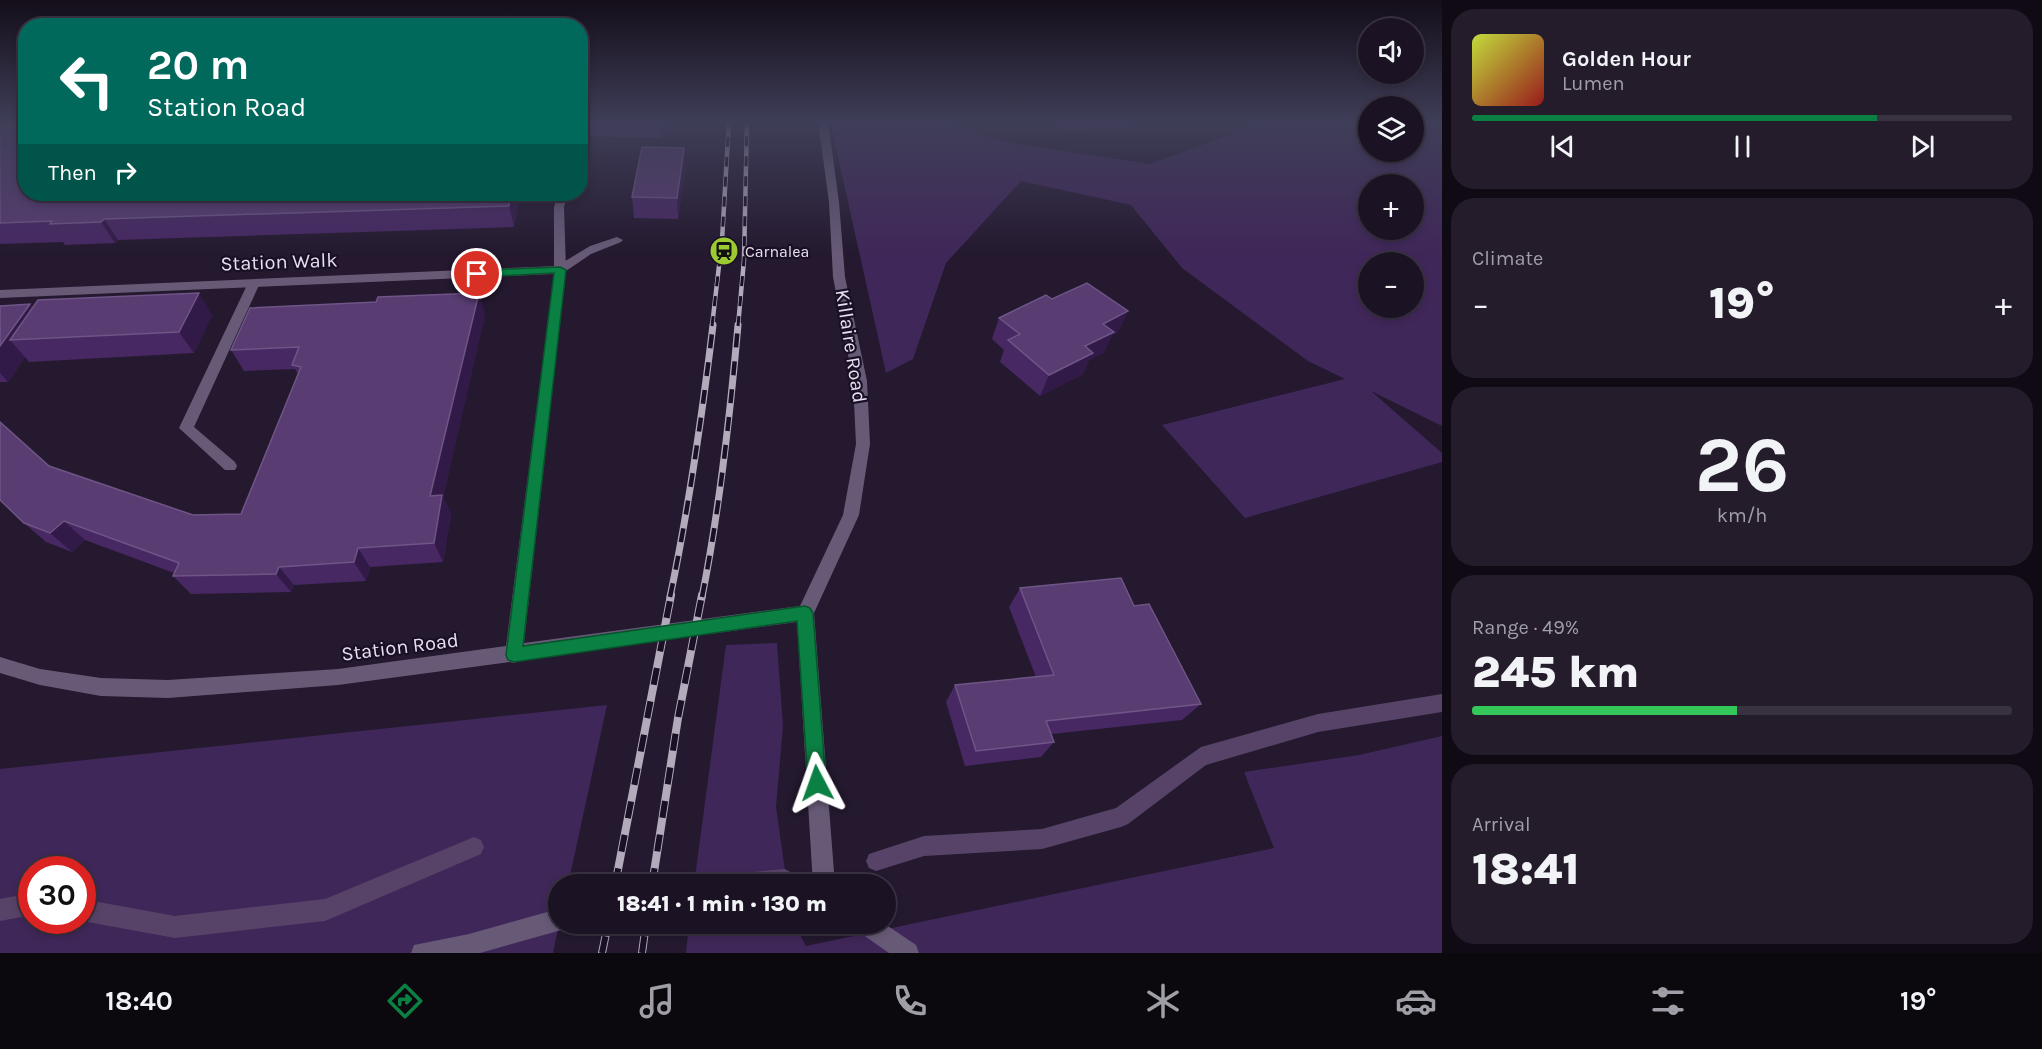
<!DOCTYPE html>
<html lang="en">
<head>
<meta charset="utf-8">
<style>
  :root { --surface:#1b1323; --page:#241c2b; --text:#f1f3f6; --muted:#a09ea6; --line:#393241; --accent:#0b8043 }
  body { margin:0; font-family:Karla,sans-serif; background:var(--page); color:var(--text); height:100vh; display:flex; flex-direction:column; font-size:22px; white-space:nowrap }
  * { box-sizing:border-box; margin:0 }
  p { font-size:20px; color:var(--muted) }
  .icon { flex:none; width:33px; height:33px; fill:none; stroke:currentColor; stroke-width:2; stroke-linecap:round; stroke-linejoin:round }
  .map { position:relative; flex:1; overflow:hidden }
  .drawer { display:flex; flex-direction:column; gap:9px; padding:9px; background:#0f0a13; width:600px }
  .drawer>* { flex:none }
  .hud { position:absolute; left:18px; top:18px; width:570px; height:183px; border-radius:24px; box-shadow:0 3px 9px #0003,0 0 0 2px var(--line); background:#00695c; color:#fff; overflow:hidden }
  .buttons { position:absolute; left:1358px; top:18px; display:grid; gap:12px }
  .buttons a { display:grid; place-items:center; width:66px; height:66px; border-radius:50%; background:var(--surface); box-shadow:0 3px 9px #0003,0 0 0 2px var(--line); font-size:30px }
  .speed { position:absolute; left:18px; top:856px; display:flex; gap:12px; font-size:30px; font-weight:700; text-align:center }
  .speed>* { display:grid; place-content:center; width:78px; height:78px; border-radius:50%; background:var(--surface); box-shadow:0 3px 9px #0003,0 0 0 2px var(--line); line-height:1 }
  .speed .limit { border:9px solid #d22; background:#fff; color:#111 }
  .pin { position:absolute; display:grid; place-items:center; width:51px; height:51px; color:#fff; margin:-26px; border:3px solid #fff; border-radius:50%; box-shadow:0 2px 6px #0007 }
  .me { position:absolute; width:66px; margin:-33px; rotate:356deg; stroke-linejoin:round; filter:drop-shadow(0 0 4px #0008) }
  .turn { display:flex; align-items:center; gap:21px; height:126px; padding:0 30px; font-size:27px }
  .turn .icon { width:78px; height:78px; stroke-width:2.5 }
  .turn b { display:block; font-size:42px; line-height:51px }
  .then { display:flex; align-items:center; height:57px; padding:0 30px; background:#0003; gap:12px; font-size:22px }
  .big { font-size:45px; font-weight:800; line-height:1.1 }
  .drawer .widget { flex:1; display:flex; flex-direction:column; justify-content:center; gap:9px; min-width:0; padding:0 21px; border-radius:24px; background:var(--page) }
  .drawer .dial { align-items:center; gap:0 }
  .dial b { font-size:78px; line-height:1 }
  .song { display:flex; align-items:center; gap:18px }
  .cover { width:72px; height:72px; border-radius:9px; background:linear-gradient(135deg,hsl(70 70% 55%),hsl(0 70% 35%)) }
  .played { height:6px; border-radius:3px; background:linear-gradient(90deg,var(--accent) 75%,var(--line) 75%) }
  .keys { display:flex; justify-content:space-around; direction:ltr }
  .heat { display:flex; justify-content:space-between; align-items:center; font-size:33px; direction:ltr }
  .charge { height:9px; border-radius:4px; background:linear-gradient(90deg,#34c759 49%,var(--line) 0) }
  .trip { position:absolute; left:548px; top:874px; width:348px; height:60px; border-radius:30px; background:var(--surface); box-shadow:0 3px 9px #0003,0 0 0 2px var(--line); font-weight:800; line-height:60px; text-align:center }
  .menu { display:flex; height:96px; justify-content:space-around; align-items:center; background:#0b080e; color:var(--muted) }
  .menu .icon { width:42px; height:42px }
  .menu .on { color:var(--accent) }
  .menu b { font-size:27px; color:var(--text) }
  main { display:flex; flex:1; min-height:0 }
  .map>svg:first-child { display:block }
  .green { fill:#402759; fill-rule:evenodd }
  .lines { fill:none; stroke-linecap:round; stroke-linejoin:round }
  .stream { fill:#574367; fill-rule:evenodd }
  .lane { fill:#675a77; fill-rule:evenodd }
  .street { fill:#675a77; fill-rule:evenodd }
  .rail-far2-casing { stroke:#b3abbc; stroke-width:4.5 }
  .rail-far1-casing { stroke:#b3abbc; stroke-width:7 }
  .rail-casing { stroke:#b3abbc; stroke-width:8 }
  .rail-far2 { stroke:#1a0f25; stroke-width:3; stroke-dasharray:10; stroke-linecap:butt }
  .rail-far1 { stroke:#1a0f25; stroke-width:4.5; stroke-dasharray:14; stroke-linecap:butt }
  .rail { stroke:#1a0f25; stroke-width:6; stroke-dasharray:17; stroke-linecap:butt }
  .wall { fill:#472863 }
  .shaded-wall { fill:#321a48 }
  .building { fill:#583c72; stroke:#6f5586; stroke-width:1.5 }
  .route { fill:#0b8043; stroke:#07532c; stroke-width:1.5 }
  .labels { text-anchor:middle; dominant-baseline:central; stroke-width:4.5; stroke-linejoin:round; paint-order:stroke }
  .far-poi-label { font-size:16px; fill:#e7e0f0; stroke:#1a0f25; text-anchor:start }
  .street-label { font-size:20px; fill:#e7e0f0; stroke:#1a0f25 }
</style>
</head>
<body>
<main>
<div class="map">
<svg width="1442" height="953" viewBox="0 0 1442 953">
  <rect width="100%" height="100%" fill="#24192f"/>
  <g class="green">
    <path d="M830,121H930L1011,143L1150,164L1269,121H1368V152H1413V121H1442V426L1371,391L1442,453V462L1245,518L1162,425L1345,379L1308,361L1182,268L1131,205L1021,181L946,263L913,359L886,373ZM1413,184V230H1368V184ZM1413,262V308H1368V262Z"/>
    <polygon points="777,643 783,726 776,807 787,885 694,885 726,645"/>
    <path d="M607,705L568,885H558L559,924L553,953H0V769ZM32,870H82V921H32Z"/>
    <polygon points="1442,736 1442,953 686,953 689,924 794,924 806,946 1274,848 1244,772 1359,755"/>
  </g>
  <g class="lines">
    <g class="stream">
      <polygon points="1442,694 1442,712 1318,732 1206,765 1128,824 1121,827 1042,849 924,856 876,871 869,868 866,861 869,854 924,836 1042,829 1116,808 1201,747 1318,714"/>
      <polygon points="474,837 481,840 484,847 481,854 325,921 175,938 82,921 82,899 175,916 325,899"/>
      <polygon points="785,869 792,873 796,880 793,885 718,885 722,878 729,874"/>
      <polygon points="32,893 32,915 0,921 0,899"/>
    </g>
    <g class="lane">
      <polygon points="558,194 568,194 564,207 566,270 560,274 554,270 554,207"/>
      <polygon points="254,279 260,283 194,427 235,462 237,466 235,470 225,470 179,428 248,283"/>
      <polygon points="558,909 558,924 567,924 566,928 558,931 480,953 411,953 414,945 469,934"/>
      <polygon points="856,924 885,924 916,945 919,953 889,953 859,932"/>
    </g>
    <polygon class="street" points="818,121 828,121 839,202 845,277 867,381 870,444 859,515 814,613 835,885 813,885 797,622 521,660 514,663 510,662 338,685 168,698 101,696 40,685 0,673 0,657 40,669 101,678 168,680 338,669 506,646 554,274 0,298 0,290 557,266 590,246 617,237 623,240 621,242 591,254 566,271 524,643 800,606 843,515 856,444 853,381 833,277 829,202"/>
    <g class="rail-far2-casing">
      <g id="rail-far2">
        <polyline points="712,326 722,240 729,121"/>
        <polyline points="738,326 744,260 747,121"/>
      </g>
    </g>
    <g class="rail-far1-casing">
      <g id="rail-far1">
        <path d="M670,597C689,507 702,416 713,325"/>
        <path d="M702,597C720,507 730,416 738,325"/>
      </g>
    </g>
    <g class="rail-casing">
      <g id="rail">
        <polyline points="615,885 671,595"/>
        <polyline points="652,885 678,718 702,595"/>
        <polyline points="602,953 608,924"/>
        <polyline points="642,953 646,924"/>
      </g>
    </g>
    <use href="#rail-far2" class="rail-far2"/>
    <use href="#rail-far1" class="rail-far1"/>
    <use href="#rail" class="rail"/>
  </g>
  <g class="wall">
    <polygon points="0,121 520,194 514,227 118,240 115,243 65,245 63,242 0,244"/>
    <polygon points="580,121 664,121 661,138 580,136"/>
    <polygon points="1054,121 1128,121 1125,129 1061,132"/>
    <polygon points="685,169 678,219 634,218 632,197"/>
    <polygon points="1052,299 1128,311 1117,333 1112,335 1103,353 1089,360 1083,374 1040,396 1000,362 1004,350 992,339 999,318"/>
    <polygon points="0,306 33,308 212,315 194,353 29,362 25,357 8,382 0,382"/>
    <polygon points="485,314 443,497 451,514 443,562 370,567 366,581 294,585 291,592 191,594 173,576 174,573 85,540 72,552 46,542 24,523 49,466 193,515 241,514 298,374 295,369 244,371 231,350"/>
    <polygon points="1020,588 1134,606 1201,704 1182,720 1052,734 1054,742 1041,757 965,766 946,702 955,685 1036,677 1009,607"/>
  </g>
  <g class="shaded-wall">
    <polygon points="660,121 664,121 661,138"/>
    <polygon points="684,148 685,169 678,219 677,198"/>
    <polygon points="511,194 520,194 514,227 509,206"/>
    <polygon points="104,219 118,240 115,243 101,222"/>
    <polygon points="199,293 212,315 194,353 179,332"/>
    <polygon points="479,293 485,314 443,497 451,514 443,562 434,543 430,496"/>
    <polygon points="30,304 47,324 10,340 25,357 8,382 0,373 0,346"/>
    <polygon points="1128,311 1117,333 1112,335 1103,353 1089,360 1083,374 1040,396 1049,375 1085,346 1103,324"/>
    <polygon points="64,521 85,540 72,552 50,533"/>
    <polygon points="358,548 370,567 366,581 354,562"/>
    <polygon points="279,567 294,585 291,592 276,574"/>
  </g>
  <g class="building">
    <polygon points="0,121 26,121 26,194 511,194 509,206 104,219 101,222 50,224 52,221 0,223"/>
    <polygon points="642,147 684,148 677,198 632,197"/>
    <polygon points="1087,283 1128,311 1103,324 1114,332 1085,346 1093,353 1049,375 1008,340 1020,334 999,318 1046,295 1052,299"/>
    <polygon points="199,293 179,332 10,340 38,300"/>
    <polygon points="479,293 430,496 442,495 434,543 358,548 354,562 279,567 276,574 173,576 179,563 64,521 50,533 24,523 0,500 0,422 49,466 193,515 241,514 301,367 292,365 299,347 231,350 250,308 376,302 378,297"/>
    <polygon points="30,304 0,346 0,306"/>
    <polygon points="1121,578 1134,606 1149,604 1201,704 1046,721 1054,742 976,751 955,685 1054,675 1020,588"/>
  </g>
  <linearGradient id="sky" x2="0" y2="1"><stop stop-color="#140e1a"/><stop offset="0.48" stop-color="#3f3e58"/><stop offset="1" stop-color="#3f3e58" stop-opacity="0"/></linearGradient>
  <rect width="1442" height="254" fill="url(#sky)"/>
  <polygon class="route" points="560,267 566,270 523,646 805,606 810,608 813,613 826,783 823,789 817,792 811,789 808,783 797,621 514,662 508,660 506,655 554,273 477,277 472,274 477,270"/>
  <defs>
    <g id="station-disc" transform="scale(1.5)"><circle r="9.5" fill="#9cca31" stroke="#1a0f25"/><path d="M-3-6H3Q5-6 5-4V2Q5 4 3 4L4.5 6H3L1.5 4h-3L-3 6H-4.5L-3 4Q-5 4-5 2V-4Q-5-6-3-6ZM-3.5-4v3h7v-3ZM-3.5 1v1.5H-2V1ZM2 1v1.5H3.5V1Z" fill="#111"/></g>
  </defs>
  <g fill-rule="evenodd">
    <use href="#station-disc" x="724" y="251"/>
  </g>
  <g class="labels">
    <g class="far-poi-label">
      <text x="745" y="251">Carnalea</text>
    </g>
    <g class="street-label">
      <text transform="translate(279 262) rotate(-2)">Station Walk</text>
      <text transform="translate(851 346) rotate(81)">Killaire Road</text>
      <text transform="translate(400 647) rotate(-7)">Station Road</text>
    </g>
  </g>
</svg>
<div class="buttons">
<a><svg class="icon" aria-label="sound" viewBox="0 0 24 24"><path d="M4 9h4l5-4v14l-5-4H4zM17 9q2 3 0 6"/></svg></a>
<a><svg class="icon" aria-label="layers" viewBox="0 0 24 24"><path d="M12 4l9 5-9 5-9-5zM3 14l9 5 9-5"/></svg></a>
<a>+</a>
<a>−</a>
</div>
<div class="speed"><div class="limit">30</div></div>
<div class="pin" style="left:477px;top:274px;background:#d93025"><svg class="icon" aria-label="arrive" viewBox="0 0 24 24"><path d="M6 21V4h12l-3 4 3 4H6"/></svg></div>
<svg class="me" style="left:817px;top:783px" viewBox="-20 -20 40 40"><path d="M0-17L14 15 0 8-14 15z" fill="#0b8043" stroke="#fff" stroke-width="4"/></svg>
<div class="trip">18:41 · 1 min · 130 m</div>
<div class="hud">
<div class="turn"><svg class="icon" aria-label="left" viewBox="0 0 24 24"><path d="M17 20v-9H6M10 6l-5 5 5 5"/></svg><div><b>20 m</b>Station Road</div></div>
<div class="then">Then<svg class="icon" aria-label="right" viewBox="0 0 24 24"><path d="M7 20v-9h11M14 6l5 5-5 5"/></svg></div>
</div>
</div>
<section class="drawer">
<div class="widget">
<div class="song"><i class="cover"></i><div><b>Golden Hour</b><p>Lumen</p></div></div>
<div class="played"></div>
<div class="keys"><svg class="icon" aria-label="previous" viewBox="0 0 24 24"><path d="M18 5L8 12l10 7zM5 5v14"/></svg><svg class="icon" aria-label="pause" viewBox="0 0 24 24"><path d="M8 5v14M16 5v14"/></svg><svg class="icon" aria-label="next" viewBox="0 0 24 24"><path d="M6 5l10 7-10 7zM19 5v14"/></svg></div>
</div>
<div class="widget"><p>Climate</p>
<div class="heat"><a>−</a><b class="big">19°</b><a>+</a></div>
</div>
<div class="widget dial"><b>26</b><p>km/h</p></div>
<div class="widget"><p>Range · 49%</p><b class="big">245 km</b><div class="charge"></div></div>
<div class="widget"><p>Arrival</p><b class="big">18:41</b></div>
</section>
</main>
<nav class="menu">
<b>18:40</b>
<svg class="icon on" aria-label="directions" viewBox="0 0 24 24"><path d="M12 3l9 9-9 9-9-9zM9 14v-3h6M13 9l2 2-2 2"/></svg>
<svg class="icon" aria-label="music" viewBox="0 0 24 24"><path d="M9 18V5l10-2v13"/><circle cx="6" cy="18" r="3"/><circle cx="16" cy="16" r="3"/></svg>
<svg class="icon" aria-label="phone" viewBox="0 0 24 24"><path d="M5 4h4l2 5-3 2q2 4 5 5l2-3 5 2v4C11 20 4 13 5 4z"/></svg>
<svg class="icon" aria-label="climate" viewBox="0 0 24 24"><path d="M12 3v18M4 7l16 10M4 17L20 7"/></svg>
<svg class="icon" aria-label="car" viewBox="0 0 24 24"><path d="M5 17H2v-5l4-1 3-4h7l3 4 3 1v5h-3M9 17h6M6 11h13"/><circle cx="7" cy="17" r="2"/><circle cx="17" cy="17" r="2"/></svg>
<svg class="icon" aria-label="filters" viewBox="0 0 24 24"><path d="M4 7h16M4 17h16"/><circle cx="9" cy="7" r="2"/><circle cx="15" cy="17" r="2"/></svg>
<b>19°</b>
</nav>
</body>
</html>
